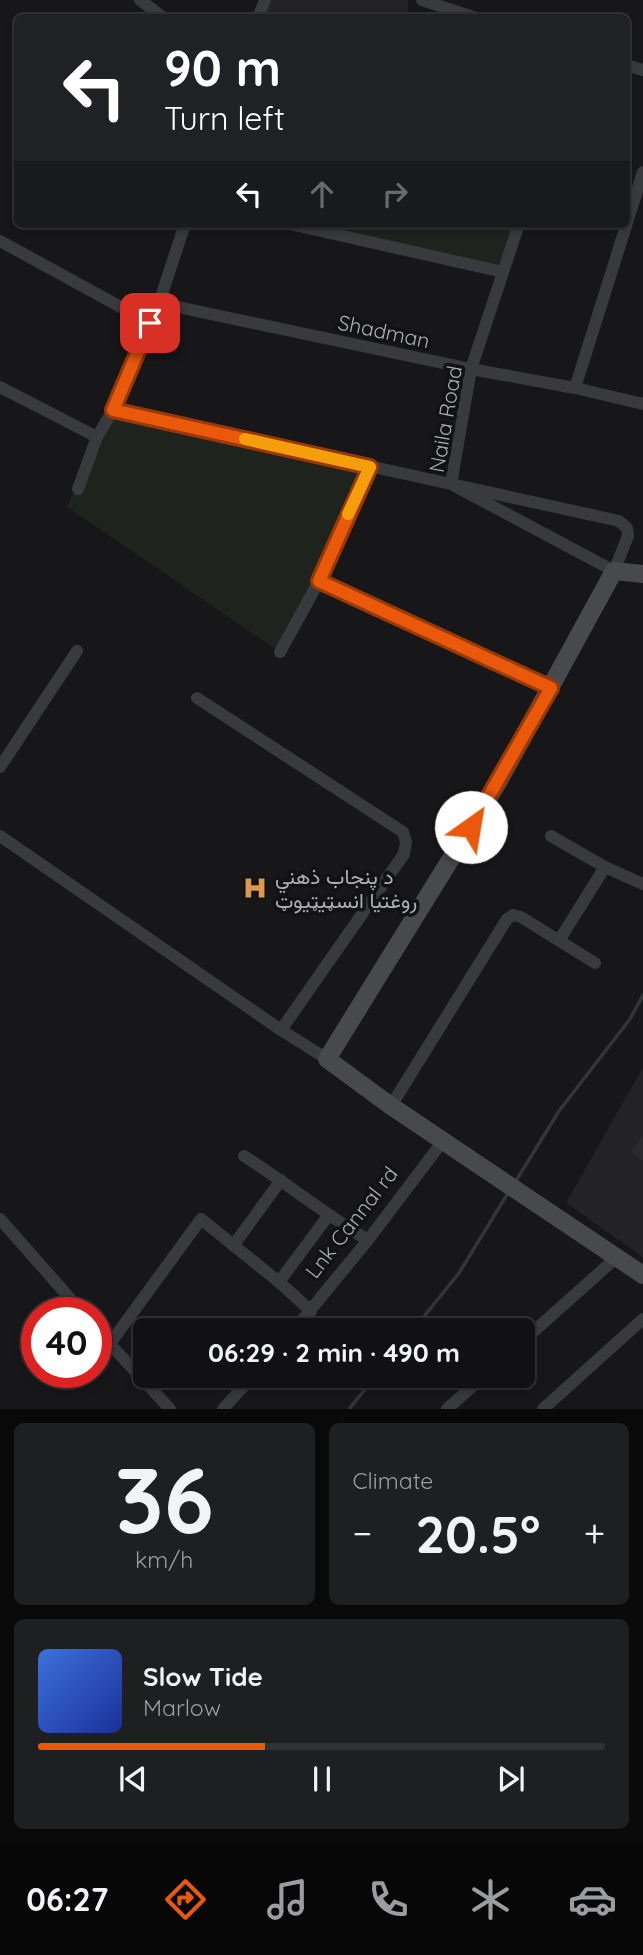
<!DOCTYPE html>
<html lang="en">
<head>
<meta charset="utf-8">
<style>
  :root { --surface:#111113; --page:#1e1f21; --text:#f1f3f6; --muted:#9c9da0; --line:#303133; --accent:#ea580c }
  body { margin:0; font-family:Quicksand,Vazirmatn,sans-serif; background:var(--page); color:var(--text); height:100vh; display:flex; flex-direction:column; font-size:26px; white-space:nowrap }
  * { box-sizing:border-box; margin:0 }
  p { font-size:23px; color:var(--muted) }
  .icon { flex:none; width:38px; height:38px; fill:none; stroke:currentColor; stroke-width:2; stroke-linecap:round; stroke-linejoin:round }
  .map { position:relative; height:1409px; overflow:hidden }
  .panel { display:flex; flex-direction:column; gap:14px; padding:14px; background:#09090a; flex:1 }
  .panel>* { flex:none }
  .top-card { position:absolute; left:14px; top:14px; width:616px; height:214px; border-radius:10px; box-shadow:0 4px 10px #0003,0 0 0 2px var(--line); background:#202124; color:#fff; overflow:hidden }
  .speed { position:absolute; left:21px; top:1297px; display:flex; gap:14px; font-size:35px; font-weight:700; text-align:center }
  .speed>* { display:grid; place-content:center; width:91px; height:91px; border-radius:50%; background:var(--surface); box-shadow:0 4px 10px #0003,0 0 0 2px var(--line); line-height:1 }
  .speed .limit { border:10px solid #d22; background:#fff; color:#111 }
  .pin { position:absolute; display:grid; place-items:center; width:60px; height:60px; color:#fff; margin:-30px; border-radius:14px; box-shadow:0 4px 10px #0006 }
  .me { position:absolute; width:77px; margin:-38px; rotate:32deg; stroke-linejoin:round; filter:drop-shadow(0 0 5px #0008) }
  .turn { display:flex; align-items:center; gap:24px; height:147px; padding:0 35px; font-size:32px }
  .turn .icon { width:91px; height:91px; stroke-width:2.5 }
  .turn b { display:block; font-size:49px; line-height:60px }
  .lanes { display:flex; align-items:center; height:66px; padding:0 35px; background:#0003; justify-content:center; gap:35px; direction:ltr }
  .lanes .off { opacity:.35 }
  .big { font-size:52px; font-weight:700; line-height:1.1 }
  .panel .tile { flex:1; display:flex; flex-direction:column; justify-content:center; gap:10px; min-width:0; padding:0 24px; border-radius:10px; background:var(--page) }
  .panel .dial { align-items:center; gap:0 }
  .dial b { font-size:91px; line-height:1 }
  .song { display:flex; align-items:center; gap:21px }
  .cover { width:84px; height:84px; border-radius:10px; background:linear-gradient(135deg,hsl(220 70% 55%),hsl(230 70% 35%)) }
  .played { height:7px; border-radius:4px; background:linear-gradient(90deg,var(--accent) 40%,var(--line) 40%) }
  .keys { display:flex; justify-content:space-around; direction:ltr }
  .heat { display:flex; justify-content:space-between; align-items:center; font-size:38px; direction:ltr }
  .panel .tiles { flex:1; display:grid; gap:14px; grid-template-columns:1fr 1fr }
  .tile:last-child { grid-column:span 2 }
  .trip { position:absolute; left:133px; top:1318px; width:402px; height:70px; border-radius:10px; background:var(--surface); box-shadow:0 4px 10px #0003,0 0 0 2px var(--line); font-weight:700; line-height:70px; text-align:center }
  .dock { display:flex; height:112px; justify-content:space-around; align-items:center; background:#070708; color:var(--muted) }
  .dock .icon { width:49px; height:49px }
  .dock .selected { color:var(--accent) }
  .dock b { font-size:32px; color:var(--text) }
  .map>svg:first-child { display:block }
  .built { fill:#232325 }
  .green { fill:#1e231e }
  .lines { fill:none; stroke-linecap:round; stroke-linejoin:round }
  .stream { stroke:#2f373b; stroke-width:3.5 }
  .building { fill:#2a2a2c }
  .street { stroke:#383a3d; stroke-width:12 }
  .secondary { stroke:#47494d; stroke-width:18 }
  .route-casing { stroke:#983908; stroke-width:18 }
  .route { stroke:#ea580c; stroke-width:12 }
  .slow { stroke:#f59e0b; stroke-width:12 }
  .labels { text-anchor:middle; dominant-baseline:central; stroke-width:7; stroke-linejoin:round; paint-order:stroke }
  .street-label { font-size:21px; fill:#abb0b7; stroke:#121214 }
  .poi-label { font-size:21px; fill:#abb0b7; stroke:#121214; text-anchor:start }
</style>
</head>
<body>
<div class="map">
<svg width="643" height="1409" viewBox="0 0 643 1409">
  <rect width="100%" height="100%" fill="#171719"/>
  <g class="built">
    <polygon points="264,0 408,0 408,17 258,18"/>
    <polygon points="643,1067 643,1257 566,1203"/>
  </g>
  <g class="green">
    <polygon points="353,224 519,224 503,272 348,237"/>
    <polygon points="113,410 370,467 280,652 67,507 97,437"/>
  </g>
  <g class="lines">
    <g class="stream">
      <polyline points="514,1184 559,1111 630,1019 643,995"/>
      <polyline points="413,1330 459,1273 508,1193"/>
      <polyline points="349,1409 376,1376"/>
    </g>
  </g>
  <polygon class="building" points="643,1135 643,1161 631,1152"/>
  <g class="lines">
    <g class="street">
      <polyline points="140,0 164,18"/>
      <polyline points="422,0 476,18"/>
      <polyline points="258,18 265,0"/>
      <polyline points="626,65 643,70"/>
      <polyline points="290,224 503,272"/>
      <polyline points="0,241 150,323"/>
      <polyline points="159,303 471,369 575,388 643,404"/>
      <polyline points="0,387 97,437"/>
      <polyline points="575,388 643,172"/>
      <polyline points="113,410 451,484 614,571 628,536 627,528 619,521 451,484 471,369 519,224"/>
      <polyline points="78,489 97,437 113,410 159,303 185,224"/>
      <polyline points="319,581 551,688"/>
      <polyline points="280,652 319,581 370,467"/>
      <polyline points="197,698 403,832 406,842 404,854 281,1030"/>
      <polyline points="0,767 77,651"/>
      <polyline points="0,836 281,1030 327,1059"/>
      <polyline points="551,836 605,867 643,884"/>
      <polyline points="560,939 605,867"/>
      <polyline points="391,1106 507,919 513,915 521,917 595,963"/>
      <path d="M244,1156C286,1183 325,1214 368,1240"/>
      <polyline points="0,1219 82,1312"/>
      <polyline points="233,1246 281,1180"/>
      <polyline points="279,1282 328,1216"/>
      <polyline points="96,1329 170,1409"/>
      <polyline points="294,1330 368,1240 443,1141"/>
      <polyline points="523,1341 617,1257"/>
      <polyline points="109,1345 201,1219 279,1282 311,1311"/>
      <polyline points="223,1409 253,1376"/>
      <polyline points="447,1409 484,1376"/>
      <polyline points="543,1409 643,1319"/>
    </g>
    <polyline class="secondary" points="643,574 614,571 499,781 327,1059 391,1106 643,1275"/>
  </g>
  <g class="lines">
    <g class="route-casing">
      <polyline id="route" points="150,323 113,410 370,467 319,581 551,688 471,827"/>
    </g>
    <use href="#route" class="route"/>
    <polyline class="slow" points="245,439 370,467 348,514"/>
  </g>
  <defs>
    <g id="hospital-bare" transform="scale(1.89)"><path d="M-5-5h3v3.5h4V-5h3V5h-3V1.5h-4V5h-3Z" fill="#db994d" stroke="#121214" stroke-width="2.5" paint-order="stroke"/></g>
  </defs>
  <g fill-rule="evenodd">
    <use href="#hospital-bare" x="255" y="888"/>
  </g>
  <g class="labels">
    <g class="street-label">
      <text transform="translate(384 331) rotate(12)">Shadman</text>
      <text transform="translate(445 419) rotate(-80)">Naila Road</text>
      <text transform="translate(351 1222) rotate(-52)">Lnk Cannal rd</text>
    </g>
    <g class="poi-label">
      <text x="275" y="876">د پنجاب ذهني<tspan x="275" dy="24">روغتیا انسټیټیوټ</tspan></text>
    </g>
  </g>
</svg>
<div class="speed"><div class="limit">40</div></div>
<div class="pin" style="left:150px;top:323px;background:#d93025"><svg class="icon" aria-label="arrive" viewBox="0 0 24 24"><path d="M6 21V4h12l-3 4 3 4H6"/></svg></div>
<svg class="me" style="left:471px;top:827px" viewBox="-20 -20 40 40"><circle r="19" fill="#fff"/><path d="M0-13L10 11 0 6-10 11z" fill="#ea580c"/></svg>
<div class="trip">06:29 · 2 min · 490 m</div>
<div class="top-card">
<div class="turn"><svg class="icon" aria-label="left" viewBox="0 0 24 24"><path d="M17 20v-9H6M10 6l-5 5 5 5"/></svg><div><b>90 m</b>Turn left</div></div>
<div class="lanes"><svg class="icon" aria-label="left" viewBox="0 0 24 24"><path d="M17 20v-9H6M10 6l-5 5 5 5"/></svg><svg class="icon off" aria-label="ahead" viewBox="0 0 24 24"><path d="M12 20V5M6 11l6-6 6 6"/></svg><svg class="icon off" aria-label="right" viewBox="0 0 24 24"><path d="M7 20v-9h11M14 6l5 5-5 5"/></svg></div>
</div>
</div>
<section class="panel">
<div class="tiles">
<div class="tile dial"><b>36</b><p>km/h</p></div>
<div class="tile"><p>Climate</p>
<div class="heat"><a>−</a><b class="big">20.5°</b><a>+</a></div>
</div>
<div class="tile">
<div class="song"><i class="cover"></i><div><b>Slow Tide</b><p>Marlow</p></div></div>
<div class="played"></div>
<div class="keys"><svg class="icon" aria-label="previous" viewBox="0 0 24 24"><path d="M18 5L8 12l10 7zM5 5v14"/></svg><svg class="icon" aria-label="pause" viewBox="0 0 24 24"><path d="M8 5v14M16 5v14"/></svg><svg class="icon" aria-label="next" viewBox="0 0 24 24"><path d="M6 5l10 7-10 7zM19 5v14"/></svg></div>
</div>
</div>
</section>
<nav class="dock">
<b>06:27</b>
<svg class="icon selected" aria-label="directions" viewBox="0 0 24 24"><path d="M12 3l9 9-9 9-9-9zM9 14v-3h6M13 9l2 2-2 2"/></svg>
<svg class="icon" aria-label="music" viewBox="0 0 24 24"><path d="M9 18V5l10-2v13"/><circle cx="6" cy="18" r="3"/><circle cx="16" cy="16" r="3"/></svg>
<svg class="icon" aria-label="phone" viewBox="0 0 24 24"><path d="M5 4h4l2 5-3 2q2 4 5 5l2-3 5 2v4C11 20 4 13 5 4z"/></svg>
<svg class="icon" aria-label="climate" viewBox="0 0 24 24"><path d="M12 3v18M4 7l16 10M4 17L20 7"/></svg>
<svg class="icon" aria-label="car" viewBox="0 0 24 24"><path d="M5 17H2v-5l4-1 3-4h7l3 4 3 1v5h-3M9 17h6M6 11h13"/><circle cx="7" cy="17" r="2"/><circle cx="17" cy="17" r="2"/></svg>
</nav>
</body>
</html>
